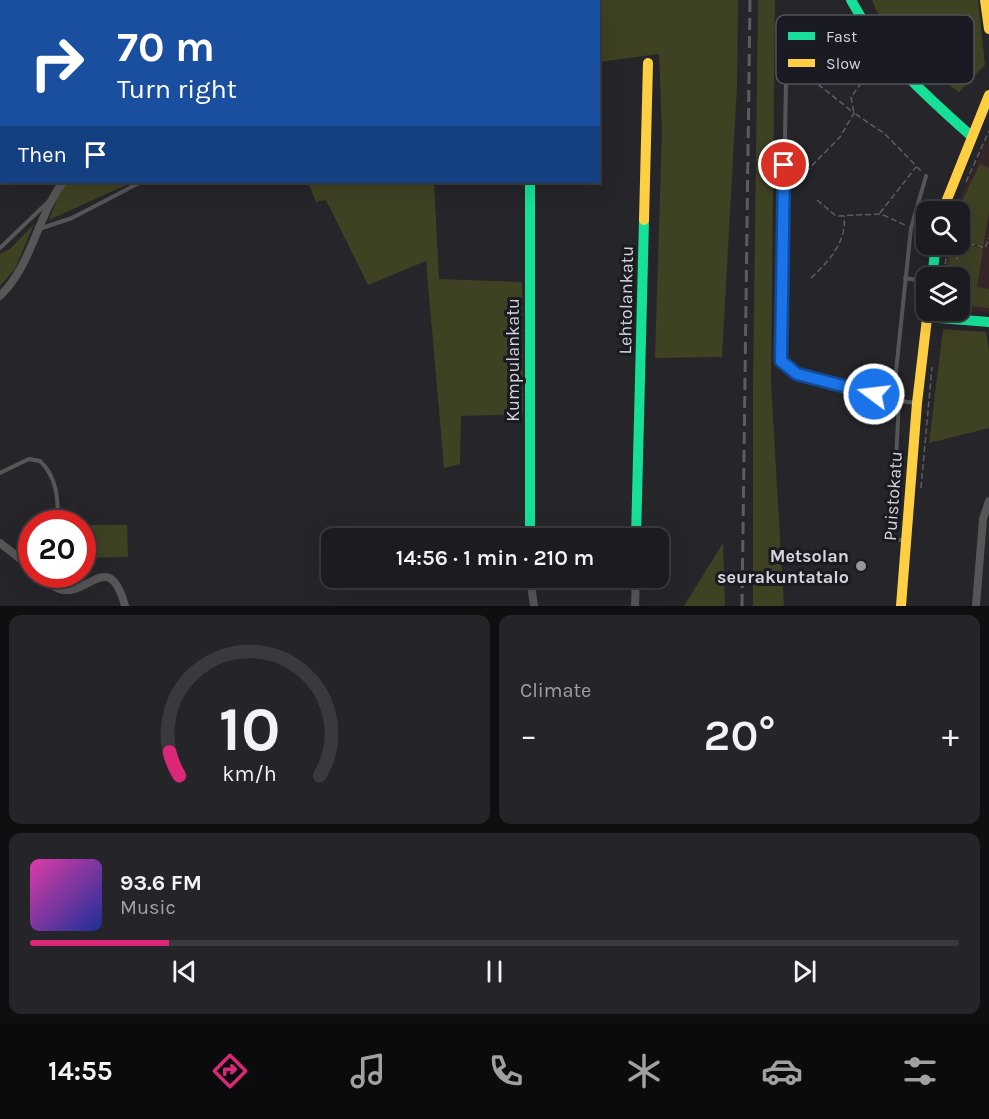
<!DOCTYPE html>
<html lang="en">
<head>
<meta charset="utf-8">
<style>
  :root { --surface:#1c1c20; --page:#252529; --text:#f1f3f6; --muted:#a0a1a5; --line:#3a3a3e; --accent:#db2777 }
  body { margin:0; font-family:Karla,sans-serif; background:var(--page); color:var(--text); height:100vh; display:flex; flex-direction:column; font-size:22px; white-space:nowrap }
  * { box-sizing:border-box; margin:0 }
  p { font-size:20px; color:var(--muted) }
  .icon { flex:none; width:33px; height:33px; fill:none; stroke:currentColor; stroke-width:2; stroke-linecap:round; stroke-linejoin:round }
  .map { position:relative; height:606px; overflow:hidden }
  .details { display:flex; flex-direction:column; gap:9px; padding:9px; background:#0f0f12; flex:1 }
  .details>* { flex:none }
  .banner { position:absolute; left:0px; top:0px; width:600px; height:183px; box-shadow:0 6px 24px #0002,0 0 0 2px var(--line); background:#1a4fa0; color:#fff; overflow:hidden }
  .fabs { position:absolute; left:916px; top:201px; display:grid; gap:12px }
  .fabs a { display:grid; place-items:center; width:54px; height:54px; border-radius:12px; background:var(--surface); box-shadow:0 6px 24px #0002,0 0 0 2px var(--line); font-size:30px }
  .speed { position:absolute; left:18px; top:510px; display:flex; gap:12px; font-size:30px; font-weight:700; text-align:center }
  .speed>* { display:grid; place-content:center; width:78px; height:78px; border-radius:50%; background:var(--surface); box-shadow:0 6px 24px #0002,0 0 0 2px var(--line); line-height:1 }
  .speed .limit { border:9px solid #d22; background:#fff; color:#111 }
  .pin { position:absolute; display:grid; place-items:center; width:51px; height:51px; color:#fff; margin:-26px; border:3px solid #fff; border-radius:50%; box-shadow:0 2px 6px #0007 }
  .me { position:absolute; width:66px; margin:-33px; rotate:285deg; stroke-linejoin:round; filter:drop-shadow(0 0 4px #0008) }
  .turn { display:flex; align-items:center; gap:21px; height:126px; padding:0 18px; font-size:27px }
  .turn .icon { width:78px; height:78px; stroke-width:2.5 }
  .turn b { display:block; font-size:42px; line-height:51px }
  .then { display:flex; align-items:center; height:57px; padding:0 18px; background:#0003; gap:12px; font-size:22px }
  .big { font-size:45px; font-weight:600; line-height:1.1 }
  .details .widget { flex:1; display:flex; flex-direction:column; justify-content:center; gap:9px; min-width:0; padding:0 21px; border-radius:12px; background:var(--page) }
  .details .dial { align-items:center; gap:0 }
  .dial svg { height:156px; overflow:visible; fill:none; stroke:var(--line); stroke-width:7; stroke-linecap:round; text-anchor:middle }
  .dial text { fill:var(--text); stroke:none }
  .song { display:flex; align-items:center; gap:18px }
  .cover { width:72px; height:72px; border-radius:9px; background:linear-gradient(135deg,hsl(320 70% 55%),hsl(230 70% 35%)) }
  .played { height:6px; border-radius:3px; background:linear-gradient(90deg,var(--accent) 15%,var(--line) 15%) }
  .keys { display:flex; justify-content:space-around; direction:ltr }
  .heat { display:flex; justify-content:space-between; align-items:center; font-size:33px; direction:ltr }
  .details .tiles { flex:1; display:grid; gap:9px; grid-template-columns:1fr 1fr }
  .widget:last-child { grid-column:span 2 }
  .trip { position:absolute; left:321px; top:528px; width:348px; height:60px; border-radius:12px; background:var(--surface); box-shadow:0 6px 24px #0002,0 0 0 2px var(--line); font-weight:600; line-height:60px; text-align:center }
  .dock { display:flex; height:96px; justify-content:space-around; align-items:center; background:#0b0b0d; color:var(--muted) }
  .dock .icon { width:42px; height:42px }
  .dock .on { color:var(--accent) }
  .dock b { font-size:27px; color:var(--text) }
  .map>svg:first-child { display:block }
  .education { fill:#372627 }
  .green { fill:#3f4123 }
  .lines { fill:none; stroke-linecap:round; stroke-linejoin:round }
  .path { stroke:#5e5e5f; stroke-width:1.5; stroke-dasharray:6 3; stroke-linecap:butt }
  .lane { stroke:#575656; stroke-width:4 }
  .street { stroke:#575656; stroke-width:8 }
  .fast { stroke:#16e098; stroke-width:10 }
  .slow { stroke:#ffcf43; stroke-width:10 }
  .rail { stroke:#5d5d60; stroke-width:3; stroke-dasharray:12 6; stroke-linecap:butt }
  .route-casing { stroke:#114b97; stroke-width:15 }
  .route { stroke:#1a73e8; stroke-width:10 }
  .poi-dot { fill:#97979c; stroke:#1a1a22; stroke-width:2 }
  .labels { text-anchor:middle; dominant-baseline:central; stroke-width:6; stroke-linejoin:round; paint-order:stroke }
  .street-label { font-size:18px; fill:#d4d4d9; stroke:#1a1a22 }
  .poi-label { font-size:18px; font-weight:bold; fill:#d4d4d9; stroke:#1a1a22; text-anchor:end }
  .key { fill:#1a1a22; stroke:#525259; stroke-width:1.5 }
  .key-label { font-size:16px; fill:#d4d4d9 }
</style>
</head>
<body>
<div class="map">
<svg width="989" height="606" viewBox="0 0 989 606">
  <rect width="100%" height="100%" fill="#25252a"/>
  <polygon class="education" points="989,137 989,312 957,311 954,311 960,310 960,278 944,278 949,245 960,244 960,212 954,211"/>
  <g class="green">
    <polygon points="155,0 738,0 737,86 722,357 655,358 662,131 659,54 599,62 598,2"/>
    <polygon points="758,0 775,0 771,383 784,606 753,606 753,386"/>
    <path d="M872,0H978L985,65L959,92C922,65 889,45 872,0Z"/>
    <polygon points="980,164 989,168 989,212 983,247 960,240 960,212 957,211"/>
    <polygon points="68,182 133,182 49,220 60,191"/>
    <polygon points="308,182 434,182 439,279 522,282 523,414 461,416 460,464 444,468 426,261 368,285 326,200 316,202"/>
    <polygon points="34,224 15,269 0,286 0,254 11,248"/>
    <polygon points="960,242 983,249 977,287 989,289 989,308 960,305 960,278 946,277 951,245"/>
    <polygon points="943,329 986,332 989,351 989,428 929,443"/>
    <polygon points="83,525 127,525 128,557 83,558"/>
    <polygon points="723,543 725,606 684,606"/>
  </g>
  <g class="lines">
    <g class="path">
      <polyline points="881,64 867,75 851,97 854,113 885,134 922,172"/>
      <polyline points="788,75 795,70 809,77 854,113 840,137 792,186"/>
      <polyline points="966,182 989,131"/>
      <polyline points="817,200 836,216 881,214 905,225"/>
      <polyline points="880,213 916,167"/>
      <polyline points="960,241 985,248 989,238"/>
      <polyline points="960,241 963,216"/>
      <polyline points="957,260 959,244"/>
      <polyline points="944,273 948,244"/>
      <path d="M811,278C829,261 847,242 844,216"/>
      <polyline points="921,488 932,367"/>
    </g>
    <g class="lane">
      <polyline points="786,81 781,361 797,374 893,400 916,403"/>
      <polyline points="39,229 72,218 141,182"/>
      <polyline points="0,248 49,201"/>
      <polyline points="905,278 927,282"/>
      <polyline points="893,400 911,228 926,176"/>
      <polyline points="899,400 892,540 904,540"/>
      <path d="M0,473L29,459L40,461C58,478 58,501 58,524"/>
      <polyline points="57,574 60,589"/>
    </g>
    <g class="street">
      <polyline points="148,2 149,0"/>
      <path d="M0,296C32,265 37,217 63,182"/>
      <polyline points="0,543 32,568"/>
      <path d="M39,574C45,579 52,586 59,589C87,599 109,546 125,606"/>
      <polyline points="530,578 534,606"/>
      <polyline points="635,606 636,578"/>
      <polyline points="976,606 983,519 989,501"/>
    </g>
    <g class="fast">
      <path d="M851,0C880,55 924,94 970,135"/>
      <polyline points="530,182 530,538"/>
      <polyline points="932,278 936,244"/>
      <polyline points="927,317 989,322"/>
      <polyline points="636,538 644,220"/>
    </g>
    <g class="slow">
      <polyline points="985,0 989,29"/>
      <polyline points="942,212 989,95"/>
      <polyline points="644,220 648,63"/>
      <polyline points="901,606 917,403 928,310"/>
    </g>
    <polyline class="rail" points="742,606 750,0"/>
  </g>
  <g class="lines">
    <g class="route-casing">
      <polyline id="route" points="784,165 781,361 797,374 874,394"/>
    </g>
    <use href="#route" class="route"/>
  </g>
  <circle class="poi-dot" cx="861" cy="566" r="6"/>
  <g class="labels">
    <g class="street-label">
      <text transform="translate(626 300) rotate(-89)">Lehtolankatu</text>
      <text transform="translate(513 360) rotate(-90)">Kumpulankatu</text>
      <text transform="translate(893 496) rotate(-86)">Puistokatu</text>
    </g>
    <g class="poi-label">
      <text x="849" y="556">Metsolan<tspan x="849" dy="21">seurakuntatalo</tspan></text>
    </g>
  </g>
  <rect x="776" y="15" width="198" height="69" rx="9" class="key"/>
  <rect x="788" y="32" width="27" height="8" fill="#16e098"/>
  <rect x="788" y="59" width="27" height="8" fill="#ffcf43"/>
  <g class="key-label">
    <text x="826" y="42">Fast</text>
    <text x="826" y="69">Slow</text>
  </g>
</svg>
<div class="fabs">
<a><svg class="icon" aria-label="search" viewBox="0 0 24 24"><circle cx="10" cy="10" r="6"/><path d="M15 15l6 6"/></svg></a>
<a><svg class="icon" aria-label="layers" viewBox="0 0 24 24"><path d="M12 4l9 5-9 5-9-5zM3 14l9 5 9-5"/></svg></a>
</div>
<div class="speed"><div class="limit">20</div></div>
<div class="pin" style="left:784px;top:165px;background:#d93025"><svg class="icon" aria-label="arrive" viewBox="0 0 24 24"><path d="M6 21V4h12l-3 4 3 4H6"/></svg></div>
<svg class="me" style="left:874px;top:394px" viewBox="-20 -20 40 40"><circle r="17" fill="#1a73e8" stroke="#fff" stroke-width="3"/><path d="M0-11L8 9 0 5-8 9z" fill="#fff"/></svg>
<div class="trip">14:56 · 1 min · 210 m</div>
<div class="banner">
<div class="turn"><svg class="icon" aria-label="right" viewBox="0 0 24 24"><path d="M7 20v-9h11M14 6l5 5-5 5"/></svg><div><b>70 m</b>Turn right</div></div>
<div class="then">Then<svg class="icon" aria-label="arrive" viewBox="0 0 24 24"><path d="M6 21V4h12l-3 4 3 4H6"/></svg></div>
</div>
</div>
<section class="details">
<div class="tiles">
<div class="widget dial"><svg viewBox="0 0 100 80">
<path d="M14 69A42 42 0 1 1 86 69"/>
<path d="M14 69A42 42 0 0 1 9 57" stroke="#db2777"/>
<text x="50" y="56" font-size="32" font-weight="700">10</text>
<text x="50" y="72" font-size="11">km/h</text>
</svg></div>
<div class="widget"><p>Climate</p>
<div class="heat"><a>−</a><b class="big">20°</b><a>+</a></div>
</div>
<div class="widget">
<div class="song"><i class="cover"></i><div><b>93.6 FM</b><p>Music</p></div></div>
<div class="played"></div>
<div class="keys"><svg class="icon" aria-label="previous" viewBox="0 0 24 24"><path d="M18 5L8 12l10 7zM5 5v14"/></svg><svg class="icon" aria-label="pause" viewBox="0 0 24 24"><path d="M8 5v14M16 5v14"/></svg><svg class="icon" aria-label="next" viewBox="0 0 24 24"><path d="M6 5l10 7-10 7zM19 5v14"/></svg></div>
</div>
</div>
</section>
<nav class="dock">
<b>14:55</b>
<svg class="icon on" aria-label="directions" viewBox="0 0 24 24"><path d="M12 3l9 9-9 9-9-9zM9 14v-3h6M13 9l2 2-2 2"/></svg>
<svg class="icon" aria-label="music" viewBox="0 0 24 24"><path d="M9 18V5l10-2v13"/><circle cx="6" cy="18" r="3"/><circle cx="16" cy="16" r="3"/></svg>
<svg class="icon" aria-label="phone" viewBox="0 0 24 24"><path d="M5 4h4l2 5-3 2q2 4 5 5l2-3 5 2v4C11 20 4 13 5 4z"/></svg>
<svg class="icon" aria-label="climate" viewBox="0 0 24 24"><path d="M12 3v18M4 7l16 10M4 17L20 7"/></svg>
<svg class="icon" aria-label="car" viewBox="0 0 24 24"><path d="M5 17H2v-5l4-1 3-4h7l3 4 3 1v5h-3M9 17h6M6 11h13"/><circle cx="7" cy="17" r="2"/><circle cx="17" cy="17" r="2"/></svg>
<svg class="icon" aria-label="filters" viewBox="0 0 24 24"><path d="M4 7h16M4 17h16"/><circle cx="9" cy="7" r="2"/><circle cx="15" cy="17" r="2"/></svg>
</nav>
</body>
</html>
